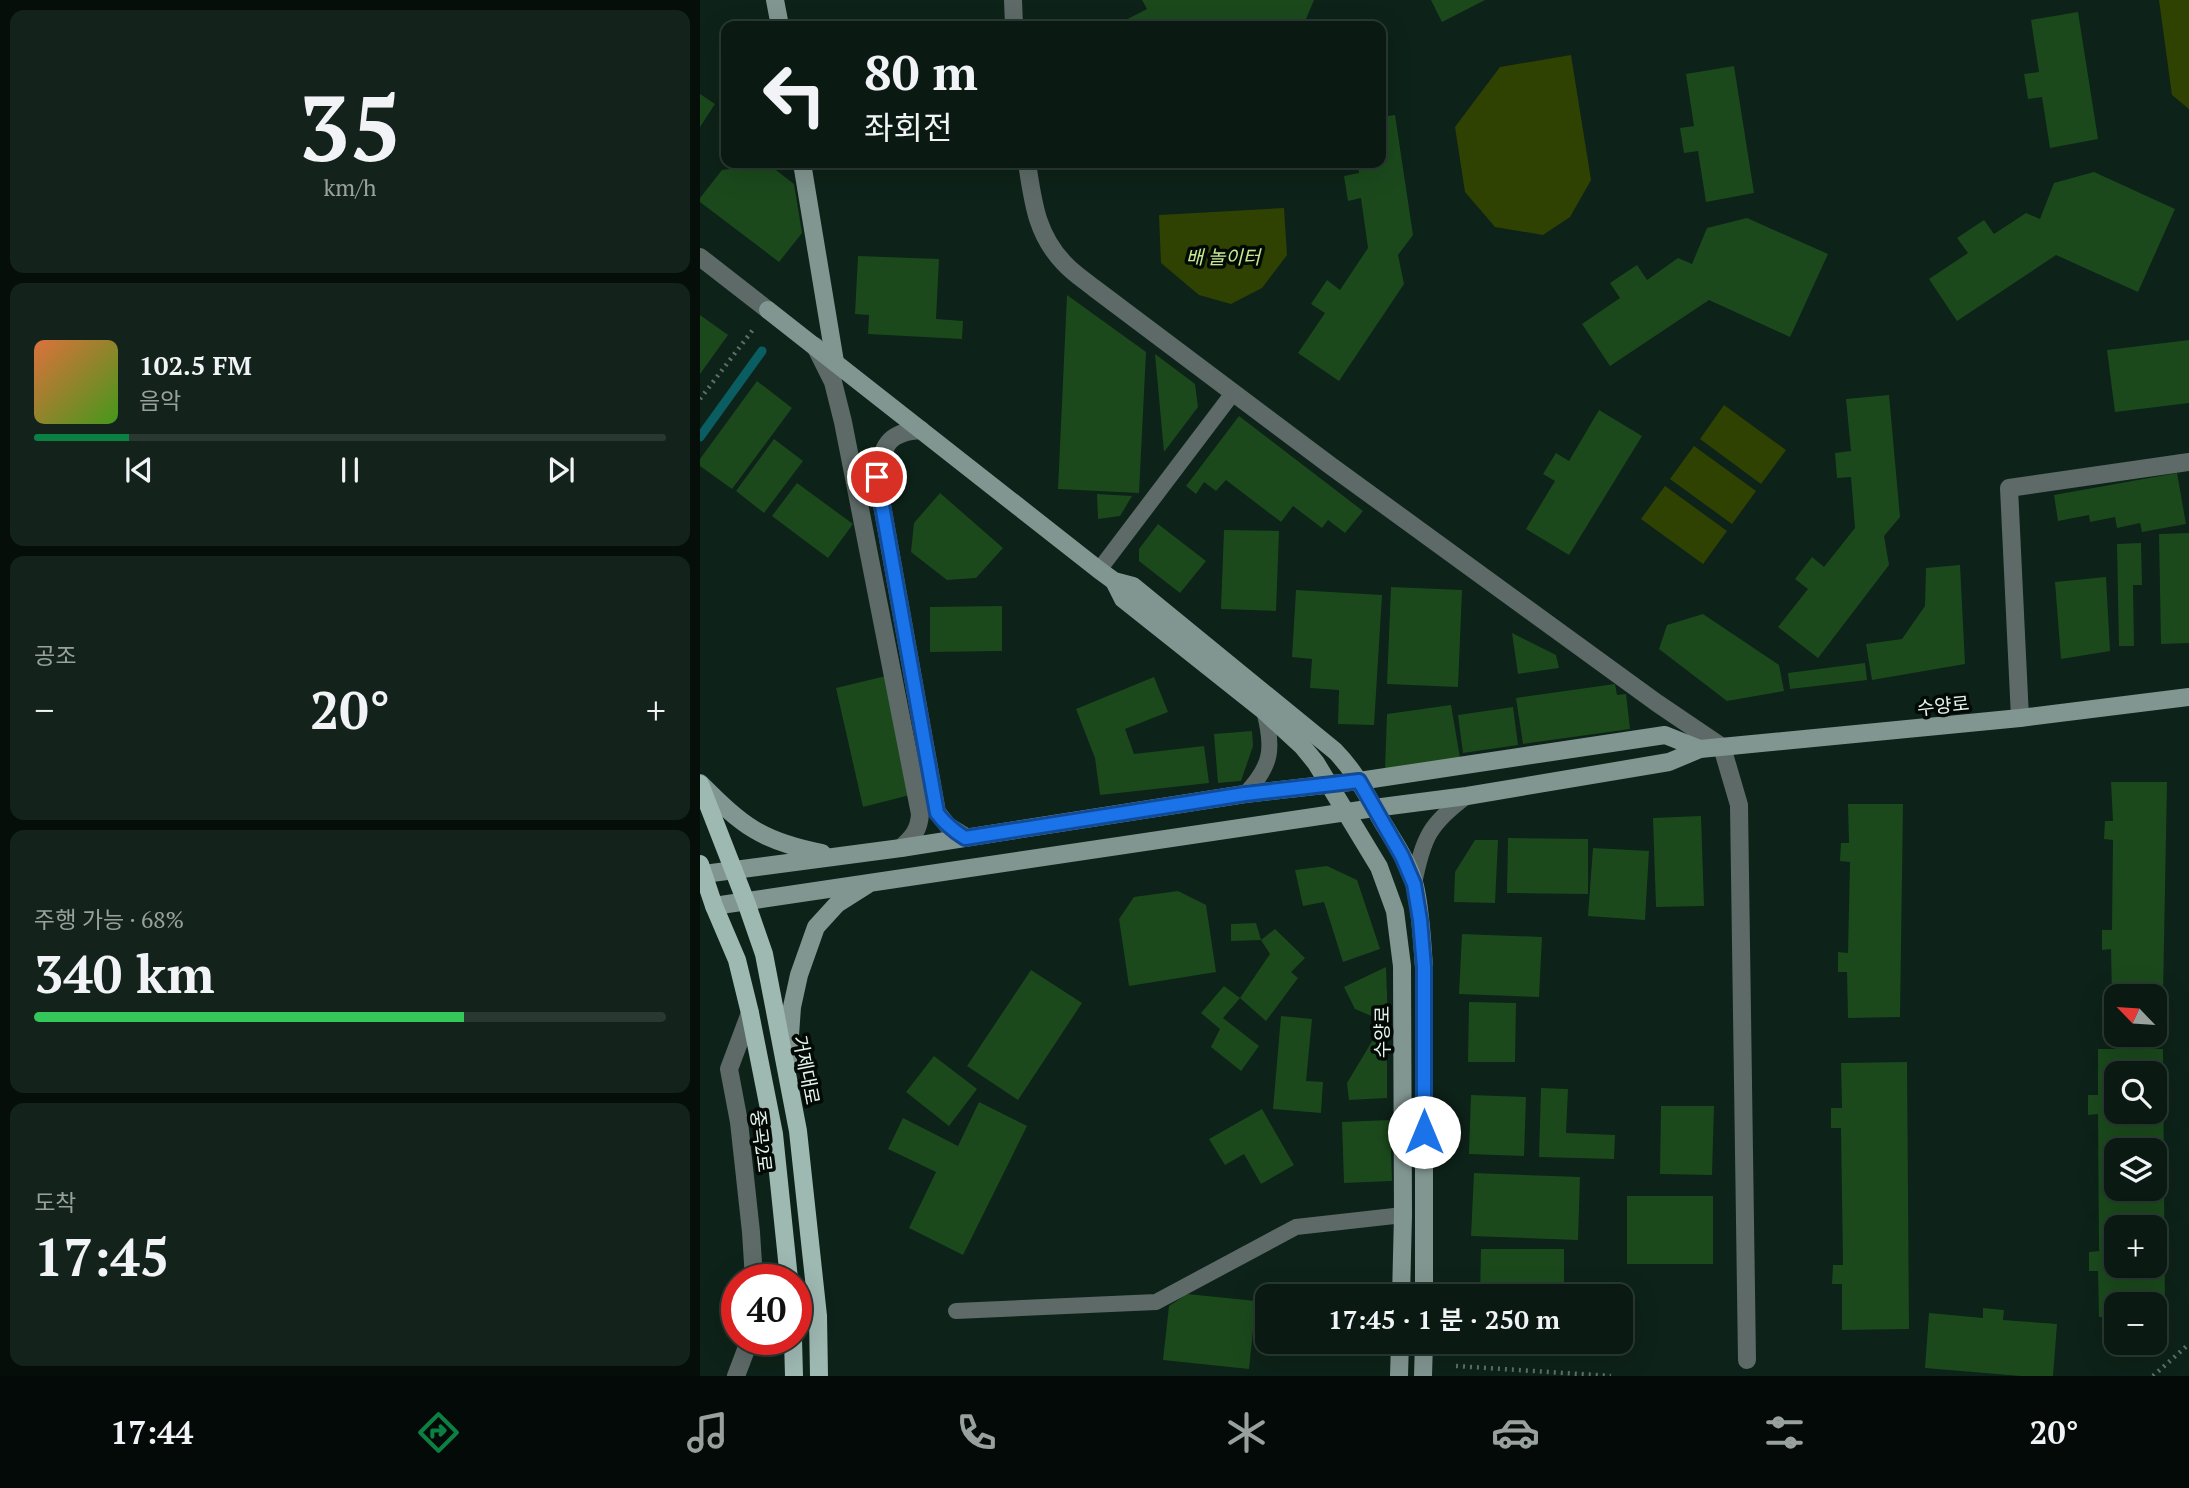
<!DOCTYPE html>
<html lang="ko">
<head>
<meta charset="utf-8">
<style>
  :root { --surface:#0a1a12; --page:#13231b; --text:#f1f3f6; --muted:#99a19f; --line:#2a3832; --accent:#0b8043 }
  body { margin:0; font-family:"PT Serif","Noto Sans KR",serif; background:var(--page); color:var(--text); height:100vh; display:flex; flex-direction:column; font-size:26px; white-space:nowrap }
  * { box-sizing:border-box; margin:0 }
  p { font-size:23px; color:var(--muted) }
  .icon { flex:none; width:38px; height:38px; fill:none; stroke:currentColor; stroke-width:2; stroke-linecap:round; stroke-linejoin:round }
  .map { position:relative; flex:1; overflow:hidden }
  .drawer { display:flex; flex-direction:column; gap:10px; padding:10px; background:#060e0a; width:700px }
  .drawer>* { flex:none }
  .hud { position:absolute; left:21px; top:21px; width:665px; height:147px; border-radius:14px; box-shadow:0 7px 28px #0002,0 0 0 2px var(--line); background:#0a1a12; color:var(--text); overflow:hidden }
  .needle { width:46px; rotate:295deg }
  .buttons { position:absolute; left:1404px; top:984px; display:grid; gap:14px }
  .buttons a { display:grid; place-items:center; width:63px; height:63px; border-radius:14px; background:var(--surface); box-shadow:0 7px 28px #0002,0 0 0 2px var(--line); font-size:35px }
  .speed { position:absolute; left:21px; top:1264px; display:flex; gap:14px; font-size:35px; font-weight:700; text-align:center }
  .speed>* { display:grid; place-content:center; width:91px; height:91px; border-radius:50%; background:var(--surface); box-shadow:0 7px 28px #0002,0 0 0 2px var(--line); line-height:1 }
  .speed .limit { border:10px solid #d22; background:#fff; color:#111 }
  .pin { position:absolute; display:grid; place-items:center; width:60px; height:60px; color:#fff; margin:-30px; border:4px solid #fff; border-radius:50%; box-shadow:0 2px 7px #0007 }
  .me { position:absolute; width:77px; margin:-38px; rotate:0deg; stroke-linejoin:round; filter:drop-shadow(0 0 5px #0008) }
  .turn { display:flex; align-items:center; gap:24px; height:147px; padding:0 28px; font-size:32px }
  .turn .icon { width:91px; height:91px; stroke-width:2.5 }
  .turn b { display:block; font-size:49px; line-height:60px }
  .big { font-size:52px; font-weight:600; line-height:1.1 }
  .drawer .widget { flex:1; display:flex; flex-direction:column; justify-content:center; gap:10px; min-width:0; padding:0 24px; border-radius:14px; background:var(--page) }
  .drawer .dial { align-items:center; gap:0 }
  .dial b { font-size:91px; line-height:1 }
  .song { display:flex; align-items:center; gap:21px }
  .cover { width:84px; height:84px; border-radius:10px; background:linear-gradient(135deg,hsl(20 70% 55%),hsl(100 70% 35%)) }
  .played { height:7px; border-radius:4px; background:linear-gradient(90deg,var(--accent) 15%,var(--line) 15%) }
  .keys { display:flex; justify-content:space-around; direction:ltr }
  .heat { display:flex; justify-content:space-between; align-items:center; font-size:38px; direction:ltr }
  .charge { height:10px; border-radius:5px; background:linear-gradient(90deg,#34c759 68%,var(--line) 0) }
  .trip { position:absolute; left:555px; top:1284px; width:378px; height:70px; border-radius:14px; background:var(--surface); box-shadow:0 7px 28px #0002,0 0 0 2px var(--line); font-weight:600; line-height:70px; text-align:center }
  .menu { display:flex; height:112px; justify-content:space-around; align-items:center; background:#040a07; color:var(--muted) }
  .menu .icon { width:49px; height:49px }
  .menu .on { color:var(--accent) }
  .menu b { font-size:32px; color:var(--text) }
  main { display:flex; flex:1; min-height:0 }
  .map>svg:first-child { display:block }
  .park { fill:#304202 }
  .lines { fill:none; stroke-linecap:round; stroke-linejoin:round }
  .stream { stroke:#0a5d60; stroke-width:9 }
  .building { fill:#1b491c; fill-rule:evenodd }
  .path { stroke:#5e7167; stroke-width:4.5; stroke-dasharray:2 5; stroke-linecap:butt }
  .lane { stroke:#5d6a67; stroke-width:16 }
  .street { stroke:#5d6a67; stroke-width:18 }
  .secondary { stroke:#829691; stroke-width:18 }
  .primary { stroke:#9eb8b2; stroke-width:18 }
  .route-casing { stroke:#114b97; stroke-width:18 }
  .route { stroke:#1a73e8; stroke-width:12 }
  .labels { text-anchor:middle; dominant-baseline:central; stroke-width:7; stroke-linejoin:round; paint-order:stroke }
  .park-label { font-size:19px; font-style:italic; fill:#c8e991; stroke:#030a06 }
  .street-label { font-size:19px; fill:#e6f4ec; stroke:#030a06 }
</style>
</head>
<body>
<main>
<section class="drawer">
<div class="widget dial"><b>35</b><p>km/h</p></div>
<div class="widget">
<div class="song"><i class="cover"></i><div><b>102.5 FM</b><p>음악</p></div></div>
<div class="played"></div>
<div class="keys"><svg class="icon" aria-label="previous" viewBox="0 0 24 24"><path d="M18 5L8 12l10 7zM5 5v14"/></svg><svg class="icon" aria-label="pause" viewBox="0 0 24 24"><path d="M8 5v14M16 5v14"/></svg><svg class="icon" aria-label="next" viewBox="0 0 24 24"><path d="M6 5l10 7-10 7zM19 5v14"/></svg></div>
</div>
<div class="widget"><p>공조</p>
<div class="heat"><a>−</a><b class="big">20°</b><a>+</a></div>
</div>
<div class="widget"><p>주행 가능 · 68%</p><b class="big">340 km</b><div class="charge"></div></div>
<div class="widget"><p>도착</p><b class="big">17:45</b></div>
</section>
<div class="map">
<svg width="1489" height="1376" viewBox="0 0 1489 1376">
  <rect width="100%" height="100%" fill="#0d2218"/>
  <g class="park">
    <polygon points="1459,0 1489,0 1489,109 1472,95"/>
    <polygon points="871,55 891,180 870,217 843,235 795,227 765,192 755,127 800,67"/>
    <polygon points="584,208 587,255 562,288 531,304 499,295 461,263 459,215"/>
    <polygon points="1024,405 1086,450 1061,484 1000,439"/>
    <polygon points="994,446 1056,491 1032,524 970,479"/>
    <polygon points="965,486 1027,531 1003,564 941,519"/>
  </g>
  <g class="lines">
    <polyline class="stream" points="0,437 62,351"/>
  </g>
  <g class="building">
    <polygon points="442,0 614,0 603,26 551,26 537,20 525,26 414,26 447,9"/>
    <polygon points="731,0 785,0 742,22"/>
    <polygon points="1378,12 1398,139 1350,148 1342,97 1328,99 1324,74 1339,72 1331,20"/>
    <polygon points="1034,66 1054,193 1006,202 998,151 984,153 980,128 994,126 986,74"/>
    <polygon points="0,94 15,104 0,127"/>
    <polygon points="695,115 713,235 698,255 704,284 639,381 598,353 625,313 611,304 627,280 640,290 668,248 661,198 648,201 644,176 659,173 658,163 681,163 681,117"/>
    <polygon points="68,164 94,184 102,233 79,262 0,202 0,198 22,170"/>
    <polygon points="1394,172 1475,209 1438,292 1356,255 1257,321 1229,279 1268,253 1257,238 1284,220 1294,234 1326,213 1340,219 1354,183"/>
    <polygon points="1047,218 1128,254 1090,337 1009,300 910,366 882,324 920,298 910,283 937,265 947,280 978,258 992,264 1007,228"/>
    <polygon points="158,256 239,259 236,319 263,321 262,339 168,334 169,315 155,314"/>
    <polygon points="367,295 446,352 439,493 358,489"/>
    <polygon points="0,315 28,335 0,374"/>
    <polygon points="1489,340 1489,403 1415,412 1407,350"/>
    <polygon points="455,354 495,384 498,407 464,452"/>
    <polygon points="57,381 92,408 32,489 0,466 0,459"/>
    <polygon points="1189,395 1200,517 1184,536 1189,565 1118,658 1078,627 1108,589 1095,579 1112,557 1124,567 1155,528 1151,477 1137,478 1135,453 1151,451 1146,399"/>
    <polygon points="899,410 942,436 869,555 826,529 855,481 843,474 856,453 869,461"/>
    <polygon points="539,416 663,511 645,533 628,520 622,528 593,506 581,522 526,480 516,491 504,482 496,494 486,486"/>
    <polygon points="74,439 103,461 64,513 36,491"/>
    <polygon points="1477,473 1486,524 1442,532 1440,523 1417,528 1415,517 1390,522 1389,515 1358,521 1354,495"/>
    <polygon points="97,483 153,524 128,558 72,516"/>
    <polygon points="240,493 303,548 276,578 247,580 211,552 214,523"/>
    <polygon points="397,494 432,496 420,516 398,519"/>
    <polygon points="458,524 506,561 480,593 439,561 439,549"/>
    <polygon points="524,530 579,531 576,611 521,609"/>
    <polygon points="1489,533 1489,643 1461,644 1459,534"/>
    <polygon points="1441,543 1442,585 1433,585 1434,646 1419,646 1417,544"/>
    <polygon points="1260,565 1265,664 1172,680 1166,644 1202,639 1225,606 1226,568"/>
    <polygon points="1406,577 1410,651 1361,659 1355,582"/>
    <polygon points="691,587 762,590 758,687 687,684"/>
    <polygon points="596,590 682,595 674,725 638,724 639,690 610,688 612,659 592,657"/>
    <polygon points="302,606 302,651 230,652 230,607"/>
    <polygon points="1003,614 1079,665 1084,691 1027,701 959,649 967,625"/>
    <polygon points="812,633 856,655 859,668 818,674"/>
    <polygon points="1165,663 1167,680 1090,689 1088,673"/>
    <polygon points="186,676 210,795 163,807 136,688"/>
    <polygon points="454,677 468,712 425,729 434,754 504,746 509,783 400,795 395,758 376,709"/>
    <polygon points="915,684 917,695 926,694 930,729 823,744 816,698"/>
    <polygon points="751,705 760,758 685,770 687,714"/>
    <polygon points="813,707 818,745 763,753 758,715"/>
    <polygon points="552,731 553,746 541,781 518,783 514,734"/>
    <polygon points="1411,782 1467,782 1463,995 1412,996 1411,949 1402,950 1402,930 1412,930 1413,840 1404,839 1405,821 1413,821"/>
    <polygon points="1148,804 1203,804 1200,1017 1148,1018 1147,972 1138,972 1138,952 1148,953 1150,862 1140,861 1141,843 1149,843"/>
    <polygon points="1001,816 1004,906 956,907 953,818"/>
    <polygon points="808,838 888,839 888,894 807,893"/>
    <polygon points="775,840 798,840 795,903 754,902 755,872"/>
    <polygon points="893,848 949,851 945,920 888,916"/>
    <polygon points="627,866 657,880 680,949 643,962 624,902 603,906 595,870"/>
    <polygon points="478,891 506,905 516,972 429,986 419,919 434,897"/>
    <polygon points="556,923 561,940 575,929 605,958 591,972 598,978 566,1021 540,998 570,954 561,940 531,941 531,924"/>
    <polygon points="762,934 842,937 839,997 759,994"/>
    <polygon points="686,967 688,1023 655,1009 644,987"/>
    <polygon points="331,970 382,1003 318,1100 267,1066"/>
    <polygon points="524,986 540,998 523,1018 559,1046 541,1071 511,1047 520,1029 501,1013"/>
    <polygon points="769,1002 816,1003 815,1062 768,1062"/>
    <polygon points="581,1016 612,1019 606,1081 623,1082 621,1113 573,1109"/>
    <polygon points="674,1038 687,1046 687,1098 649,1100 647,1083"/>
    <path d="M1398,1049H1463L1465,1316L1454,1317V1304H1416V1317H1399L1398,1271H1389V1252L1399,1251L1398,1114L1388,1115V1095H1398ZM1416,1073H1454V1111H1416ZM1416,1150H1454V1188H1416ZM1416,1227H1454V1265H1416Z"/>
    <polygon points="234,1056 277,1089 249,1126 206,1092"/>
    <polygon points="1207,1062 1209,1329 1142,1330 1142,1284 1132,1284 1133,1265 1143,1265 1141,1128 1131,1128 1131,1108 1142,1108 1141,1063"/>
    <polygon points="841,1088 868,1089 866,1133 915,1135 914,1159 839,1157"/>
    <polygon points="771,1095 826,1097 824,1156 769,1154"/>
    <polygon points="279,1102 327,1126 263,1255 209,1228 236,1172 188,1149 203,1118 258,1146"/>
    <polygon points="961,1106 1014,1106 1012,1175 960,1174"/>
    <polygon points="562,1109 594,1165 561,1184 544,1154 525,1165 509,1139"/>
    <polygon points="690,1120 692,1181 644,1183 642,1122"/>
    <polygon points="774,1173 880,1177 878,1240 771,1236"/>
    <rect x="927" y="1196" width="86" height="68"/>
    <polygon points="781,1249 864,1249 864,1290 845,1290 845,1297 780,1297"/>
    <polygon points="487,1294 556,1301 549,1369 463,1360 469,1306"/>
    <polygon points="1283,1308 1304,1310 1303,1320 1357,1324 1353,1376 1321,1376 1225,1368 1229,1313 1283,1318"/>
  </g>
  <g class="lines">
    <g class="path">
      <polyline points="0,399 55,327"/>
      <polyline points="756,1366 911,1376"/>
      <polyline points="1453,1376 1489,1344"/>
    </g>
    <g class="lane">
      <polyline points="399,570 533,393"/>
      <path d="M545,794C572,766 574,748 564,711"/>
      <path d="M714,884C723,838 729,824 767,796"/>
      <polyline points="256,1311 456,1302 596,1227 703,1215"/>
    </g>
    <g class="street">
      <polyline points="313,0 314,26"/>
      <path d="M327,163C333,201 336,234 364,263C373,273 384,280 394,288L631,466L957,703L1022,747L1039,805L1047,1360"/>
      <polyline points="0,257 68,310"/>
      <path d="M115,346L133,382L143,422L220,814C219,830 213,837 201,848"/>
      <path d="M221,430C187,432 183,446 177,477L237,812L248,826L266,837"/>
      <polyline points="1320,718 1309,488 1489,462"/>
      <polyline points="50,1013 29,1069 39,1122 51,1232 54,1279"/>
      <polyline points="36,1376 47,1347 49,1339"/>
    </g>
    <g class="secondary">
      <polyline points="75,0 80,26"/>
      <polyline points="102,163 135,362"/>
      <path d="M68,310L399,570L414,581L433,586L635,751C656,772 668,798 683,823C695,843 709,863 715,886C721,912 722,940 724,967V1297"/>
      <polyline points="414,581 423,599 564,711 603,747 616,763 679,867 695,911 702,966 703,1215 701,1297"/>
      <path d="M0,783C43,826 61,841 122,853"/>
      <polyline points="4,874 201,848 545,794 659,781 965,735 1000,749"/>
      <polyline points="14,906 674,808 767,796 969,762 1000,749 1320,718 1489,697"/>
      <polyline points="88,1063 92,1007 99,975 116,927 137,904 167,885"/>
      <polyline points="699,1376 700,1342"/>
      <polyline points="723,1376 724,1342"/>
    </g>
    <g class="primary">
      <polyline points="0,784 46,902 64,954 98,1131 118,1316 119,1376"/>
      <polyline points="0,864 14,906 37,960 50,1013 74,1134 89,1279"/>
      <polyline points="93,1339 94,1376"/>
    </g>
  </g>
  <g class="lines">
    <g class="route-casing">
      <path id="route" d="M177,477L237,813C245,824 254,831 265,838L545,794L659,781L702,856L714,884L720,920L724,967V1132"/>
    </g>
    <use href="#route" class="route"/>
  </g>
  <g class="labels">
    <g class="park-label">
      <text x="523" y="256">배 놀이터</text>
    </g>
    <g class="street-label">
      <text transform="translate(1243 705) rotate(-6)">수양로</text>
      <text transform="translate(681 1032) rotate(-90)">수양로</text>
      <text transform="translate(107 1070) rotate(79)">거제대로</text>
      <text transform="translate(62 1141) rotate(83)">중곡2로</text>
    </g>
  </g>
</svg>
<div class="buttons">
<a><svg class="needle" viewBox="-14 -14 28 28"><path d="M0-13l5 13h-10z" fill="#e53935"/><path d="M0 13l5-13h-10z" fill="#99a19f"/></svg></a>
<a><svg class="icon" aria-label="search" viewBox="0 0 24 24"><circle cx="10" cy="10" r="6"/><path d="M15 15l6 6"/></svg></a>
<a><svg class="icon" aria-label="layers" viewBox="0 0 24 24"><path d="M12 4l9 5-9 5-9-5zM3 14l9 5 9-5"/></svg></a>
<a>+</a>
<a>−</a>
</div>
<div class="speed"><div class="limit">40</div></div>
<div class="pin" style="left:177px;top:477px;background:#d93025"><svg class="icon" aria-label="arrive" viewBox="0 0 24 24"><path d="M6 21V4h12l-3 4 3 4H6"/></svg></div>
<svg class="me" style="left:724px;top:1132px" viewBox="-20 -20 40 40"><circle r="19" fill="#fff"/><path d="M0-13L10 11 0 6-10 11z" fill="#1a73e8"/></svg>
<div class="trip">17:45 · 1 분 · 250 m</div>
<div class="hud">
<div class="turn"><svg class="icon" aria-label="left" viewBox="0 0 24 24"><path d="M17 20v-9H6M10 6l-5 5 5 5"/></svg><div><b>80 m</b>좌회전</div></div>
</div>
</div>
</main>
<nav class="menu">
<b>17:44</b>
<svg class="icon on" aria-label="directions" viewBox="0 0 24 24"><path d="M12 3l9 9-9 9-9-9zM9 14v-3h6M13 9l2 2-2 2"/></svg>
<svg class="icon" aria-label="music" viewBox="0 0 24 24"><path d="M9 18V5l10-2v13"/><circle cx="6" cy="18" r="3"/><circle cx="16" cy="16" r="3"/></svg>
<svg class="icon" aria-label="phone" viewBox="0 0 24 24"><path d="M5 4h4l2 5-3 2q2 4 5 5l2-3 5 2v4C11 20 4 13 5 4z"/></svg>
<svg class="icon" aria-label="climate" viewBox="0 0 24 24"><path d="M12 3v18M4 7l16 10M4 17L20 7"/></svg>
<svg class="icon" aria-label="car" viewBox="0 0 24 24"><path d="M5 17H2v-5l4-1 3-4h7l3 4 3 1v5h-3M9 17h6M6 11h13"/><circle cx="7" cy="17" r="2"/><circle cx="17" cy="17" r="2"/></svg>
<svg class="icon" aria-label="filters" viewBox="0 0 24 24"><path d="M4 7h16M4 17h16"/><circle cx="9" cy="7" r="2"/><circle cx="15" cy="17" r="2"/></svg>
<b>20°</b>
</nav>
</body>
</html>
